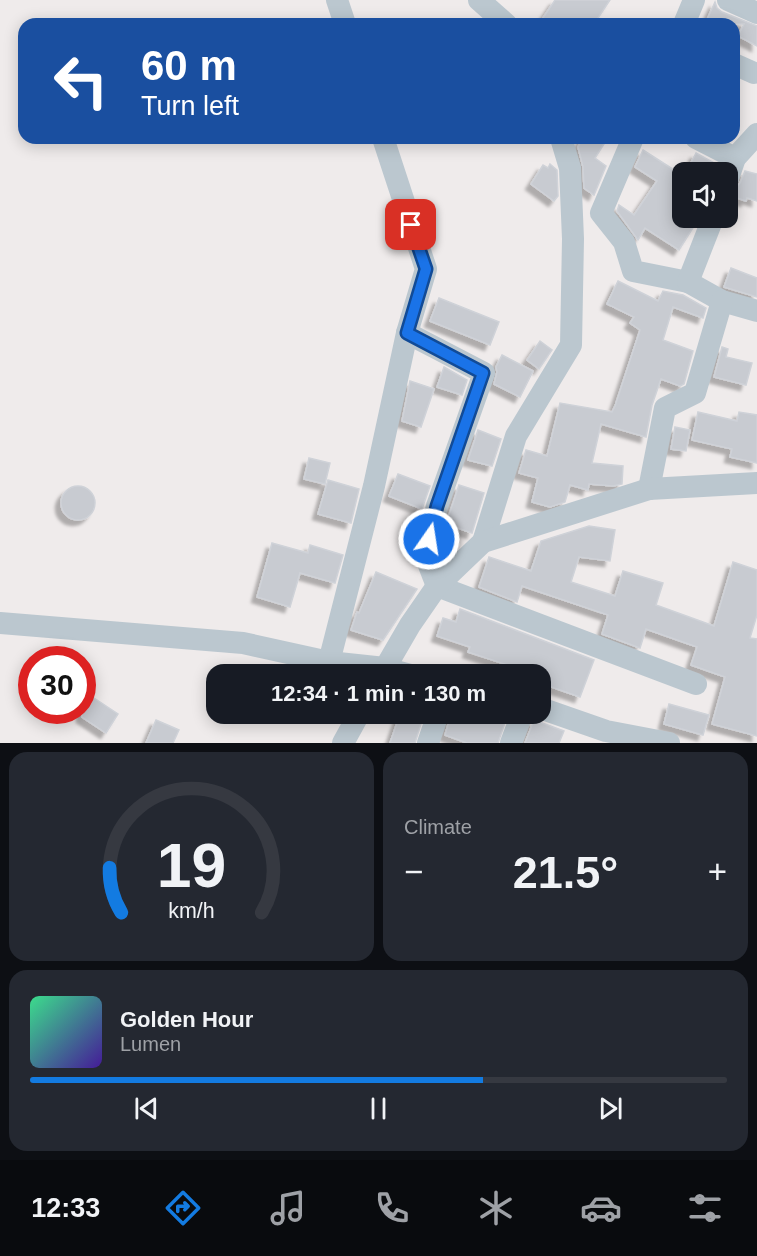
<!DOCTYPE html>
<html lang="en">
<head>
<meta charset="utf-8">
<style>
  :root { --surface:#171b24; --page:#242831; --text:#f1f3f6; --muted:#9ea1a6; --line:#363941; --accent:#137be1 }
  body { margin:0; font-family:Arial,sans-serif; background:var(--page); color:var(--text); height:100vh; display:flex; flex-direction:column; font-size:22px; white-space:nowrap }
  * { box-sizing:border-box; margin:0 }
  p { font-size:20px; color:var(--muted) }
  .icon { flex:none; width:33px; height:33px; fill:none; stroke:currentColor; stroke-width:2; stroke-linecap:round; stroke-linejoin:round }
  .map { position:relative; height:743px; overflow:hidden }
  .side { display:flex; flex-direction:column; gap:9px; padding:9px; background:#0d0f14; flex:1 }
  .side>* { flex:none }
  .top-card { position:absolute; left:18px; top:18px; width:722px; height:126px; border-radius:18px; box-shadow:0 3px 15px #0003; background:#1a4fa0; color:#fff; overflow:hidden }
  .fabs { position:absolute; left:672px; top:162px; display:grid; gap:12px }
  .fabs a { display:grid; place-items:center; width:66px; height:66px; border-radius:12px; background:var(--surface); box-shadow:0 3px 15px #0003; font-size:30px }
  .speed { position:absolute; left:18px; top:646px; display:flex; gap:12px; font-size:30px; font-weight:700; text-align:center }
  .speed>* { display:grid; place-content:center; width:78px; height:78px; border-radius:50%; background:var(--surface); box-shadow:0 3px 15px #0003; line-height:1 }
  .speed .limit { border:9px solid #d22; background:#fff; color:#111 }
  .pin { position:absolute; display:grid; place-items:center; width:51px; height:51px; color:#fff; margin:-26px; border-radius:12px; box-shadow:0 3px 9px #0006 }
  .me { position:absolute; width:66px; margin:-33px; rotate:13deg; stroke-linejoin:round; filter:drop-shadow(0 0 4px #0008) }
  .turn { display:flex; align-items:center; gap:21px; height:126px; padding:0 24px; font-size:27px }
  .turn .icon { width:78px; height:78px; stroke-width:2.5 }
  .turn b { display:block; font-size:42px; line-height:51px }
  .big { font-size:45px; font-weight:700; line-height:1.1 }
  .side .card { flex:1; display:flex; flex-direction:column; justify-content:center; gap:9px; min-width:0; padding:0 21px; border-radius:18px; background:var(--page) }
  .side .dial { align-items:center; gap:0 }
  .dial svg { height:156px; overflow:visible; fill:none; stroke:var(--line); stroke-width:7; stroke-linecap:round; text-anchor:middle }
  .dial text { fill:var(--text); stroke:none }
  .song { display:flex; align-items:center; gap:18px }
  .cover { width:72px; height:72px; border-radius:9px; background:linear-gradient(135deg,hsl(150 70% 55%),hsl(260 70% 35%)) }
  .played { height:6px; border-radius:3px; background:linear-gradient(90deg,var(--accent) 65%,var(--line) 65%) }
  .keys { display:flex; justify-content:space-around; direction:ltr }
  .heat { display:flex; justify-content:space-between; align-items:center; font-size:33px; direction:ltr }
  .side .tiles { flex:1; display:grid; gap:9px; grid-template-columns:1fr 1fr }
  .card:last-child { grid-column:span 2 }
  .trip { position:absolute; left:206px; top:664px; width:345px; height:60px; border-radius:18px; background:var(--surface); box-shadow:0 3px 15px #0003; font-weight:700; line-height:60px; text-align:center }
  .tabs { display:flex; height:96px; justify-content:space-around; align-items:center; background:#090b0e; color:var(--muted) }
  .tabs .icon { width:42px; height:42px }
  .tabs .active { color:var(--accent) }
  .tabs b { font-size:27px; color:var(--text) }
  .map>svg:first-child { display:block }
  .building { fill:#c8cbd1; stroke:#cfd2d8; stroke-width:1.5; filter:url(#shadow) }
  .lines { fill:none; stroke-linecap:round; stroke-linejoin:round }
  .minor { stroke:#bbc7cf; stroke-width:22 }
  .route-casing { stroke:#114b97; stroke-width:15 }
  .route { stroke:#1a73e8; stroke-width:10 }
</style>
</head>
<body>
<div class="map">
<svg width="757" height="743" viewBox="0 0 757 743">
  <defs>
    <filter id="shadow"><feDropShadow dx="-5.5" dy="5.5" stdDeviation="1.5" flood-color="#0004"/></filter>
  </defs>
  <rect width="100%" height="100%" fill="#efebeb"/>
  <g class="building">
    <polygon points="555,0 610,0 594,24 539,24"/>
    <polygon points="715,2 717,8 722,12 757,26 757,46 738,36 744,24 705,24"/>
    <polygon points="583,138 594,138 604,144 595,158 606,166 594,195 584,188 583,167 578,147"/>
    <polygon points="643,150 682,175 682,218 687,218 696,223 679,250 645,228 638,240 617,211 619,205 634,215 657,181 635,167"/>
    <polygon points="696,153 718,165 716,172 686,172"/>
    <polygon points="550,164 557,170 558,196 554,201 531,184 543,165 548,168"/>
    <polygon points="745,171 757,174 757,201 747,198 746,201 731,196 733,190 740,183"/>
    <polygon points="731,268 757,278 757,297 724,287"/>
    <polygon points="618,281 658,301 663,291 683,295 706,308 703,318 673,307 663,340 693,351 684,384 680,386 661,379 652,405 646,437 601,424 592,463 623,466 622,484 613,486 589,484 588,490 570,485 565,502 550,507 532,502 538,478 519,473 526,450 547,456 560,403 612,412 615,406 640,330 630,323 634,317 607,304"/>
    <polygon points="439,298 499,322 490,345 430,321"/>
    <polygon points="540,341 552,350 539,369 527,360"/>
    <polygon points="722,347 728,349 726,357 752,363 746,385 714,377"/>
    <polygon points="502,355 533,371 520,397 494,384 497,372 496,367"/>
    <polygon points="444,367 467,380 462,395 437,387"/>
    <polygon points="410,381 434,389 421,427 402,421"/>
    <polygon points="698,412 737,421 739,412 757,415 757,463 730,457 732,449 692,440"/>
    <polygon points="675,427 690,430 686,451 671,449"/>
    <polygon points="478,430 501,439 492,466 468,460"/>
    <polygon points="309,458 330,463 325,484 304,479"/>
    <polygon points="398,474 430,486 422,509 389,496"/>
    <polygon points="328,480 359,489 351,523 318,514"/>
    <polygon points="459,485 484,493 472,533 446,524"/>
    <circle cx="78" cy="503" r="17"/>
    <polygon points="589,526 615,530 610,561 579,557 571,582 615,596 623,571 663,583 656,605 714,626 733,562 757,570 757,615 750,638 757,639 757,736 712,724 725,677 691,665 697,647 646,629 640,648 602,634 608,615 522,586 517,602 479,587 489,557 531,571 541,541"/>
    <polygon points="272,543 308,553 310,545 343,555 335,583 300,573 290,607 257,597"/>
    <polygon points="376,572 417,589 383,640 351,630 357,612 359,613"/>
    <polygon points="460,609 594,660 580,697 540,683 540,675 524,675 526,671 468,652 470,647 437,636 443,618 456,622"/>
    <polygon points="82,690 118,714 106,733 82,717"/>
    <polygon points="669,704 709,715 703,735 664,724"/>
    <polygon points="394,714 424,714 415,743 390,743 399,717"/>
    <polygon points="451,714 508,714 498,743 467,743 445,735"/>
    <polygon points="156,720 179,730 173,743 146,743"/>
    <polygon points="534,720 564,731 559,743 525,743"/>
  </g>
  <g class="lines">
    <g class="minor">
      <polyline points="337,0 345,24"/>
      <polyline points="479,0 506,24"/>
      <polyline points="728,0 757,13"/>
      <polyline points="684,24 694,0"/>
      <polyline points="734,64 754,73"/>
      <polyline points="383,138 426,269 407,333 484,373 437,506 425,555 437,586 696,684"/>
      <polyline points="633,138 601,213 624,242 633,271 688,282"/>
      <polyline points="696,138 735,158"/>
      <polyline points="728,178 735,158 757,134"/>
      <polyline points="713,218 688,282 722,301 757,311"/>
      <polyline points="649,489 665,408 695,393 722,301"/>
      <polyline points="483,542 516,436 571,345 573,239 570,168 561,138"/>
      <polyline points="0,623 243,643 329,662 385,668 411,675"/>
      <polyline points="329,662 374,486 407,333"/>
      <polyline points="381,675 410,625 437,586 483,542 649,489 757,483"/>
      <polyline points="540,708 606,731 669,743"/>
      <polyline points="343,743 359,714"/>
      <polyline points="428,743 438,714"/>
      <polyline points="511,743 522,714"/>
    </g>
  </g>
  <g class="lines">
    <g class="route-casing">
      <polyline id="route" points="411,225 426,269 407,333 483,373 437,506 429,539"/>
    </g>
    <use href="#route" class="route"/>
  </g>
</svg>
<div class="fabs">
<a><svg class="icon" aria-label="sound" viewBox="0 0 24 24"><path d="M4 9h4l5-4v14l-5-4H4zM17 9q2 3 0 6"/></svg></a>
</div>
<div class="speed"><div class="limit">30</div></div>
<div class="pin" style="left:411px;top:225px;background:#d93025"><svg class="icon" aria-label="arrive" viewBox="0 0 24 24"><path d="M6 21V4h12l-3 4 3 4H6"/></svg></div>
<svg class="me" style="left:429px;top:539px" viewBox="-20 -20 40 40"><circle r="17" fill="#1a73e8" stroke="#fff" stroke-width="3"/><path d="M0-11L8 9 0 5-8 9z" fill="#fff"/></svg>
<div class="trip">12:34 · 1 min · 130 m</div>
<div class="top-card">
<div class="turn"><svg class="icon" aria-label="left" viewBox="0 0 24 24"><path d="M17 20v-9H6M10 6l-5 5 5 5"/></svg><div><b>60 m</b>Turn left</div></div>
</div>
</div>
<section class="side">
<div class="tiles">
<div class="card dial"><svg viewBox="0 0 100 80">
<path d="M14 69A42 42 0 1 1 86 69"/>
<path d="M14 69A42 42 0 0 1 8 46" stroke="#137be1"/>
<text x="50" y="56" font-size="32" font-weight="700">19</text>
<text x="50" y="72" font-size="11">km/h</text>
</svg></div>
<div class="card"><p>Climate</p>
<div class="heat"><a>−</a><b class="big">21.5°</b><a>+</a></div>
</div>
<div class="card">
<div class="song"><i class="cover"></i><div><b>Golden Hour</b><p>Lumen</p></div></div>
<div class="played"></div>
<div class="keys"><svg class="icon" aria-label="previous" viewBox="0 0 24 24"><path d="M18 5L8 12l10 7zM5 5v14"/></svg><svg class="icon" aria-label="pause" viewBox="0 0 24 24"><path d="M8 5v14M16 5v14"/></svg><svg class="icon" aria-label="next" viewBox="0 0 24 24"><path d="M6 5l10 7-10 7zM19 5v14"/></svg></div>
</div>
</div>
</section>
<nav class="tabs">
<b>12:33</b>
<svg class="icon active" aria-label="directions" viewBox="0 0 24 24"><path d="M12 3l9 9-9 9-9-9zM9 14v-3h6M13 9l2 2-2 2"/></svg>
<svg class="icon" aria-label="music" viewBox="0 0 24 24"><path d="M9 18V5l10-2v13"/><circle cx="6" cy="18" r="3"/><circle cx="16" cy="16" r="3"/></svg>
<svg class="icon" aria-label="phone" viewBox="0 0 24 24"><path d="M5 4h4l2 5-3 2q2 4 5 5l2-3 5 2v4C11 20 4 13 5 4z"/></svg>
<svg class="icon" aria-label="climate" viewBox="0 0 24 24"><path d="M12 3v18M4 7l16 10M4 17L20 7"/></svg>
<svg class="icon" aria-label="car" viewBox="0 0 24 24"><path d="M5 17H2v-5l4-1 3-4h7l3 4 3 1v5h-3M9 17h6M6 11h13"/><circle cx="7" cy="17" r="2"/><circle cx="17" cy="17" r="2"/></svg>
<svg class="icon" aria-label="filters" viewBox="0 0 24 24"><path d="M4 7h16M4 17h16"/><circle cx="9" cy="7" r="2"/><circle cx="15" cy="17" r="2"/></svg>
</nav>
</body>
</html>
